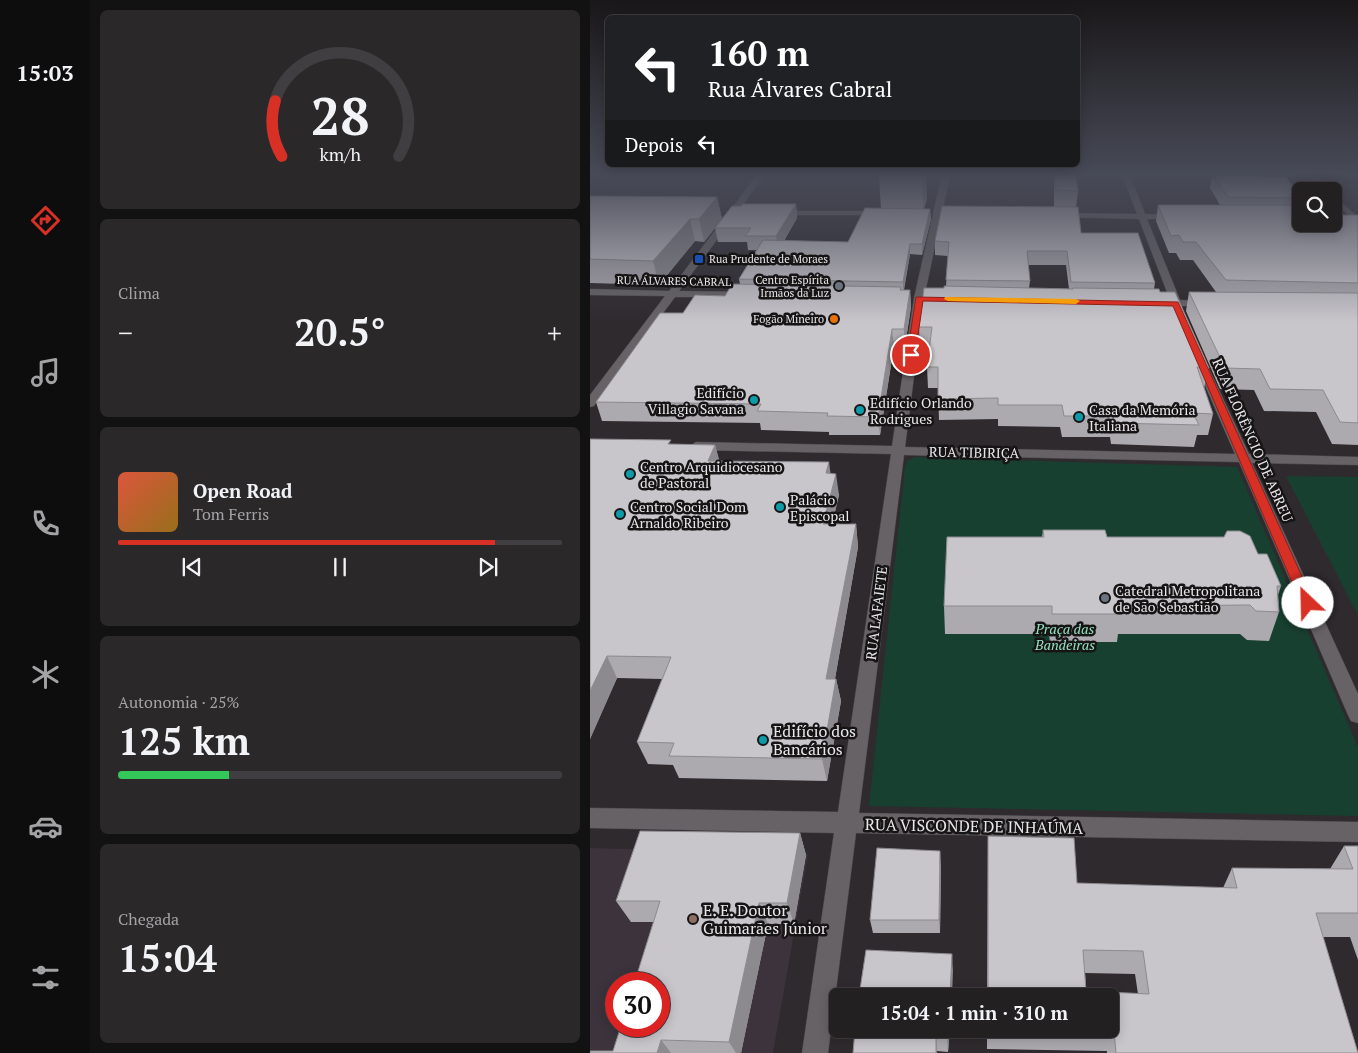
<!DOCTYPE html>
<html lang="pt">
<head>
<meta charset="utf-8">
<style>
  :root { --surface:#232022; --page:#2b282a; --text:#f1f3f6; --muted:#a3a3a5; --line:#403e40; --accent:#d93025 }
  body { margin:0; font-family:"PT Serif",serif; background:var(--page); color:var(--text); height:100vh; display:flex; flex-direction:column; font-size:19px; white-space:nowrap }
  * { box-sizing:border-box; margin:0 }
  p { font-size:16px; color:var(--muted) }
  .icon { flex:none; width:28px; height:28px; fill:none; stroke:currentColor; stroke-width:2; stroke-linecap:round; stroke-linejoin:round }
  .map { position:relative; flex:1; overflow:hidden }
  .drawer { display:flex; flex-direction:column; gap:10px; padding:10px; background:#131213; width:500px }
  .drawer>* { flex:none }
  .banner { position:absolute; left:15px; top:15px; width:475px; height:152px; border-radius:8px; box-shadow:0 2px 12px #0003,0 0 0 1px var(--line); background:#202124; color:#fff; overflow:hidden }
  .controls { position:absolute; left:702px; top:182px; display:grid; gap:10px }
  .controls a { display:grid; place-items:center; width:50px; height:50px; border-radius:8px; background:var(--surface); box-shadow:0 2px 12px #0003,0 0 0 1px var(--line); font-size:25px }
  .speed { position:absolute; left:15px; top:972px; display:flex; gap:10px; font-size:25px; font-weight:700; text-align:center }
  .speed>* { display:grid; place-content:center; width:65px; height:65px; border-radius:50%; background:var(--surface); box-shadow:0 2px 12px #0003,0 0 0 1px var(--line); line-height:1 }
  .speed .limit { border:8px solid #d22; background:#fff; color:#111 }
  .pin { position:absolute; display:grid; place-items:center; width:42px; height:42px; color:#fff; margin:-21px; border:2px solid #fff; border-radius:50%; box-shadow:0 1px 5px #0007 }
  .me { position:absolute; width:55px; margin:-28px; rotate:336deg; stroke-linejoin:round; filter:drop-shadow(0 0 4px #0008) }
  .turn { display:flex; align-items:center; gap:18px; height:105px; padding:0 20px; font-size:22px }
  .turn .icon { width:65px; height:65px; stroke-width:2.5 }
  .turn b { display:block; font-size:35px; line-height:42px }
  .then { display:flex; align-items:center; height:48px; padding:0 20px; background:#0003; gap:10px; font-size:19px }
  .big { font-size:38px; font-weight:600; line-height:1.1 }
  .drawer .tile { flex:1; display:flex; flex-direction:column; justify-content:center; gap:8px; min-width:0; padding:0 18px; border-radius:8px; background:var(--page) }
  .drawer .dial { align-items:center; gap:0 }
  .dial svg { height:130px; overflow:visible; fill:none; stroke:var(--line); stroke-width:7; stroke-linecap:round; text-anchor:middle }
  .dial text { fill:var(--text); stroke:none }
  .song { display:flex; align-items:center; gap:15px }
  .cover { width:60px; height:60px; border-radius:8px; background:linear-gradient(135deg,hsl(10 70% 55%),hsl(40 70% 35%)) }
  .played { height:5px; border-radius:2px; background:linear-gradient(90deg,var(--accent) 85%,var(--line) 85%) }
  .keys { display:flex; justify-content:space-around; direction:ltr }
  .heat { display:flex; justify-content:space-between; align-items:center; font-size:28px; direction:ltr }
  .charge { height:8px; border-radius:4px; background:linear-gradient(90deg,#34c759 25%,var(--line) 0) }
  .trip { position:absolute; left:239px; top:988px; width:290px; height:50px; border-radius:8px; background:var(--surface); box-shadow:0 2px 12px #0003,0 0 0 1px var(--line); font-weight:600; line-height:50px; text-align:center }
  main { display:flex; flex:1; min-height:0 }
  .menu { display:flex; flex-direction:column; width:90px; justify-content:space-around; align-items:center; background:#0e0d0e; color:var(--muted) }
  .menu .icon { width:35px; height:35px }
  .menu .selected { color:var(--accent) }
  .menu b { font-size:22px; color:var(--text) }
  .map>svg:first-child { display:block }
  .built { fill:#3c333c; fill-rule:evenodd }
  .green { fill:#184030 }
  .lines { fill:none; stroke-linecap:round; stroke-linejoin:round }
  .street-casing { stroke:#494649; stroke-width:1 }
  .street { fill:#666266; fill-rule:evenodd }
  .wall { fill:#aca9af; fill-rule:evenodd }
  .shaded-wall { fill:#8c8a8e }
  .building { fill:#c8c5cb; stroke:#8c8a8e; fill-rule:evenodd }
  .route { fill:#d93025; stroke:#8d1f18 }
  .slow { fill:#f59e0b }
  .transit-dot { fill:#1a4fb4; stroke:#161415; stroke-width:2 }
  .worship-dot { fill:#6b7280; stroke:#161415; stroke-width:2 }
  .food-dot { fill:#e8710a; stroke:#161415; stroke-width:2 }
  .culture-dot { fill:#0f9aa8; stroke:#161415; stroke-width:2 }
  .education-dot { fill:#8d6e63; stroke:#161415; stroke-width:2 }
  .labels { text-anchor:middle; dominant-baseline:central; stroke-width:5; stroke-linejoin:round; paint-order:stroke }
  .far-poi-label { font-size:11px; fill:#e9e6e9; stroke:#161415; text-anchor:end }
  .far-street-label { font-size:11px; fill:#e9e6e9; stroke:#161415 }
  .poi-label { font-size:14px; fill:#e9e6e9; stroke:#161415; text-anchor:start }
  .street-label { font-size:14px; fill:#e9e6e9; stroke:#161415 }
  .park-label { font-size:14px; font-style:italic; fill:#94e1bf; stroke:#161415 }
  .near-poi-label { font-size:16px; fill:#e9e6e9; stroke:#161415; text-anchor:start }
  .near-street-label { font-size:16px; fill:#e9e6e9; stroke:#161415 }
</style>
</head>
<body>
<main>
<nav class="menu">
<b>15:03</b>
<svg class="icon selected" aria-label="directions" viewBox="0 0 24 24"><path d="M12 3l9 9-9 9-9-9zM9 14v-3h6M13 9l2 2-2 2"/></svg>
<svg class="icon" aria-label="music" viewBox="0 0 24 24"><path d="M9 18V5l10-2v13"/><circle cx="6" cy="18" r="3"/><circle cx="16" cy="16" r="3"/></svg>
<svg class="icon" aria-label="phone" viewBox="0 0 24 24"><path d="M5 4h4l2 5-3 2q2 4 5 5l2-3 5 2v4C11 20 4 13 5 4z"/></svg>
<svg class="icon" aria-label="climate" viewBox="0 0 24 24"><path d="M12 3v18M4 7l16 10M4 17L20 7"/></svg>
<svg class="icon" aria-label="car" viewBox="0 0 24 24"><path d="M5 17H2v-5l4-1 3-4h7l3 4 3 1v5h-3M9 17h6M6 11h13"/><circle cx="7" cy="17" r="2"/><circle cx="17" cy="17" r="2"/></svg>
<svg class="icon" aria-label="filters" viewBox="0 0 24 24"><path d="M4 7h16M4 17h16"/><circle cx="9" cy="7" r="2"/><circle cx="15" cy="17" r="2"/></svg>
</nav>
<section class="drawer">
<div class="tile dial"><svg viewBox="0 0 100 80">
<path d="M14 69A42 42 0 1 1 86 69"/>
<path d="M14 69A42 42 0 0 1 10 35" stroke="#d93025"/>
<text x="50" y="56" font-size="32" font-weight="700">28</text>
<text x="50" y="72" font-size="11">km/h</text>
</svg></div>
<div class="tile"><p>Clima</p>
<div class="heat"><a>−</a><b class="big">20.5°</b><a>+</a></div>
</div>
<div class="tile">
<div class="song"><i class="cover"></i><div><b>Open Road</b><p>Tom Ferris</p></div></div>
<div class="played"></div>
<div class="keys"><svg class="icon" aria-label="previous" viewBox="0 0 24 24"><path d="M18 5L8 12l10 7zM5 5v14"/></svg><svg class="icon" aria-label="pause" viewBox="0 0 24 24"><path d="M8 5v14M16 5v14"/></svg><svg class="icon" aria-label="next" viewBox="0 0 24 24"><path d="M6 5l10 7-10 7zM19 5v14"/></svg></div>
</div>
<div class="tile"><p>Autonomia · 25%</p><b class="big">125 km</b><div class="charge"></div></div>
<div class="tile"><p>Chegada</p><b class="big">15:04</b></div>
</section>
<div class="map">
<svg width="768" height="1053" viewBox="0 0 768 1053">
  <rect width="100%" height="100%" fill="#2f2a2e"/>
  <path class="built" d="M0,848L218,854L183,1053H0ZM26,984H69V1026H26Z"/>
  <g class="green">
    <polygon points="325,457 647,467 768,747 768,816 279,806 315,467 317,461"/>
    <polygon points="696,476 768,477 768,615"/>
  </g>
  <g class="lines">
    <g class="street-casing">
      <g id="street">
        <polygon points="167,175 175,175 89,291 157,292 161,293 161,297 85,297 4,406 0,407 0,395 75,296 0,295 0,289 79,291"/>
        <polygon points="352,175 360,175 334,298 315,447 645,454 603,358 609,355 613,356 659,454 768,457 768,465 662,463 768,694 768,723 761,721 758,715 649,462 314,455 269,813 768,822 768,842 266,833 238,1053 212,1053 244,833 0,828 0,808 248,812 301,454 106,450 99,446 106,442 302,446 324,298"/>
        <polygon points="532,175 540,175 555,214 586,215 590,217 586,219 557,219 590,300 617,301 621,302 621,306 592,306 592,311 584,311 582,306 566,305 566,301 580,300 549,219 469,217 465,215 469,213 547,214"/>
        <polygon points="718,175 725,175 741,191 733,191"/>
        <polygon points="744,196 768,217 768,224 744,202"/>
        <polygon points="183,211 293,211 297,213 293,215 186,215 182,213"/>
      </g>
    </g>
    <use href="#street" class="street"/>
  </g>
  <g class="wall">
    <polygon points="336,175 337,198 334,209 340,209 341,219 332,255 320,254 314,290 320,290 321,307 315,346 304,346 290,435 239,435 239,432 171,430 170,423 12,421 6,402 93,313 135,296 150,284 149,279 167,250 158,250 157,242 128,242 125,228 114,242 105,241 69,285 0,283 0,196 127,197 132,219 206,204 207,218 194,241 258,242 291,209 289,178"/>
    <path d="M464,175H486L488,191L486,207L491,233L565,283L564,289L570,292L619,368L614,388L623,414L618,435H607L604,447L521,444L520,437H472L470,427L408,426V419L349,420L348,388H338L337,367L340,347H330L329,327L356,286L358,256L345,255V241L464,207ZM438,265H476L479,289L439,288L440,281Z"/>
    <polygon points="622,175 673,175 674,177 703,186 711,191 711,224 768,215 768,445 742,444 726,412 674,411 664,390 630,389 596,311 599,292 626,292 603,260 590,260 586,253 579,253 566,221 568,205 630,205 620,188"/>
    <polygon points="0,439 82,444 125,445 129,461 241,474 249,495 242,524 266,524 268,547 245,679 246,679 251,701 237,781 89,778 83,765 58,764 47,742 72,679 27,678 0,739"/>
    <polygon points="453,530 668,554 691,586 688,595 689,612 679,641 657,640 650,634 528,634 527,642 460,642 459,634 355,634 354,606 452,537"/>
    <polygon points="210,833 216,855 204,924 178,924 151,1053 0,1053 23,1051 64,922 41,922 26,901"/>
    <path d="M398,836L487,883L633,888L642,868L740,869L754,846H768V960L760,937H733L768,1053H517V1051L397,1049V1029H520V996H397ZM495,973L545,974L548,994L496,991Z"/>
    <polygon points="351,865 350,933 283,933 280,920"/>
    <polygon points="265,1029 360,1029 358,1052 347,1051"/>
  </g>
  <g class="shaded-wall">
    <polygon points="333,175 336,175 337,198 333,210 332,178"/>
    <polygon points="127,197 132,219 114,242 109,219"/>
    <polygon points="206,204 207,218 188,250 186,236"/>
    <polygon points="340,209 341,219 332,255 332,244"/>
    <polygon points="100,219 105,241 69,285 63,261"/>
    <polygon points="320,244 320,254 313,293 313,282"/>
    <polygon points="320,290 321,307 315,346 314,329"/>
    <polygon points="302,329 304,346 290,435 288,417"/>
    <polygon points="125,445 131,466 118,461"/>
    <polygon points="239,462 242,484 236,473"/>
    <polygon points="246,474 249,495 237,546 233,524"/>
    <polygon points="266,524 268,547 241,701 236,679"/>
    <polygon points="17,656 27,678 0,739 0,691"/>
    <polygon points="246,679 251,701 237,781 232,759"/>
    <polygon points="210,833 216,855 204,924 197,903"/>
    <polygon points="350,851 351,865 350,933 349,920"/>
    <polygon points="169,903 178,924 151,1053 146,1053 139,1042"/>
    <polygon points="362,954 363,971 362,996 360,996"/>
    <polygon points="358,1029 360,1029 358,1052 357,1037"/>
    <polygon points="346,1036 347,1053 346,1053"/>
    <polygon points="71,1040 81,1053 67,1053"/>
  </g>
  <g class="building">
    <polygon points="290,175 333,175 332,178 289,178"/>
    <polygon points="465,175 486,175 488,191 466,190"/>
    <polygon points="624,175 673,175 674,177 696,177 703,186 709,186 713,191 711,191 711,198 638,197"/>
    <polygon points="0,196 127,197 109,219 100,219 63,261 0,259"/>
    <polygon points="152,204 206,204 186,236 155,236 161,228 125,228 142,206 151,206"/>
    <polygon points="568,205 711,205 711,224 744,224 744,215 768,215 768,283 636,280 606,242 593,242 589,235 581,236"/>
    <polygon points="352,206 488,207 491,233 548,233 565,283 481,282 477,251 437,251 440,281 356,280 359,242 345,241"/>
    <polygon points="275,208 340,209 332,244 320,244 313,282 149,279 173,240 258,242"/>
    <polygon points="142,284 311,287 310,290 320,290 314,329 302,329 288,417 237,416 238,413 167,411 171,404 6,402 70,313 93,313 105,295 135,296"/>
    <polygon points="354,286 483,289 483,288 569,289 570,292 585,292 619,368 607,367 623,414 603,413 609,425 524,423 523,416 474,416 472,405 408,405 408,398 348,399 348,367 337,367 342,327 329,327 334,288 354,288"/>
    <polygon points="599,292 768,293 768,423 750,422 733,390 680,389 670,369 635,368"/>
    <polygon points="0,439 81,440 78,444 125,445 118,461 239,462 236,473 246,474 233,524 266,524 236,679 246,679 232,759 79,756 84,743 47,742 81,657 17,656 0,691"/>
    <polygon points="453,530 515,530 517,537 634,537 637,531 650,531 660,536 668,554 677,554 691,586 687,586 689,612 666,611 660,605 531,606 532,614 462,614 462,606 354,606 357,537 454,537"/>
    <polygon points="50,831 210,833 197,903 169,903 139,1042 71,1040 67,1053 0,1053 0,1051 23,1051 31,1026 69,1026 69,984 44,984 70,901 26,901"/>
    <path d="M398,836L484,838L487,883L647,888L642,868L763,869L754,846H768V913H726L768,1053H526L524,1031L398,1029H520V996H398ZM493,950L553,951L559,994L496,991Z"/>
    <polygon points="287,848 350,851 349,920 280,920"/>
    <polygon points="276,950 362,954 360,996 269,996"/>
    <polygon points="265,1029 358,1029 357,1037 346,1036 346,1053 263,1053"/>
  </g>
  <linearGradient id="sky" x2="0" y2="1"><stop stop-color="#1a1719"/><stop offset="0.54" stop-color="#474a57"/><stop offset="1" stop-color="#474a57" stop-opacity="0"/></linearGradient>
  <rect width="768" height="322" fill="url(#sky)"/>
  <polygon class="route" points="326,297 588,302 724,603 722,606 713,606 711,603 583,306 333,301 325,355 321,358 317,355"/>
  <polygon class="slow" points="355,297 486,299 490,301 486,304 358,301 354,299"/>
  <rect class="transit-dot" x="104" y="254" width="10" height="10" rx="2.5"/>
  <g class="worship-dot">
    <circle cx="249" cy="286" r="5"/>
    <circle cx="515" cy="598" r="5"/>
  </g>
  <circle class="food-dot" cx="244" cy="319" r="5"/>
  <g class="culture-dot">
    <circle cx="164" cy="400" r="5"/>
    <circle cx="270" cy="410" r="5"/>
    <circle cx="489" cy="417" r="5"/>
    <circle cx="40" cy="474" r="5"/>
    <circle cx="190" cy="507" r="5"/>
    <circle cx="30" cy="514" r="5"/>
    <circle cx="173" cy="740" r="5"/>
  </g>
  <circle class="education-dot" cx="103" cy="919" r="5"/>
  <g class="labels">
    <g class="far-poi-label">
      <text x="119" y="259" text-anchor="start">Rua Prudente de Moraes</text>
      <text x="239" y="280">Centro Espírita<tspan x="239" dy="13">Irmãos da Luz</tspan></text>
      <text x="234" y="319">Fogão Mineiro</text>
    </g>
    <g class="far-street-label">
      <text transform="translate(84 281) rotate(1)">RUA ÁLVARES CABRAL</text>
    </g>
    <g class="poi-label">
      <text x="154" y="392" text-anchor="end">Edifício<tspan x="154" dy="16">Villagio Savana</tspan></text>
      <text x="280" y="402">Edifício Orlando<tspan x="280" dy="16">Rodrigues</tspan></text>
      <text x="499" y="409">Casa da Memória<tspan x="499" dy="16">Italiana</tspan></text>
      <text x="50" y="466">Centro Arquidiocesano<tspan x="50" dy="16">de Pastoral</tspan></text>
      <text x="200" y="499">Palácio<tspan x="200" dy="16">Episcopal</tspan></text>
      <text x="40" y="506">Centro Social Dom<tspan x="40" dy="16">Arnaldo Ribeiro</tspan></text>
      <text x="525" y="590">Catedral Metropolitana<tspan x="525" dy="16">de São Sebastião</tspan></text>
    </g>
    <g class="street-label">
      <text transform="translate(663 440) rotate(66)">RUA FLORÊNCIO DE ABREU</text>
      <text transform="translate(384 452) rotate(1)">RUA TIBIRIÇA</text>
      <text transform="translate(286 613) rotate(-83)">RUA LAFAIETE</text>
    </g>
    <g class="park-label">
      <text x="475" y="628">Praça das<tspan x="475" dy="16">Bandeiras</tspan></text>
    </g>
    <g class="near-poi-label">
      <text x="183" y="731">Edifício dos<tspan x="183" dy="18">Bancários</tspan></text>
      <text x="113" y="910">E. E. Doutor<tspan x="113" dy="18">Guimarães Júnior</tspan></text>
    </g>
    <g class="near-street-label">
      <text transform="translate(384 826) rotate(1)">RUA VISCONDE DE INHAÚMA</text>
    </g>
  </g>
</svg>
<div class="controls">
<a><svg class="icon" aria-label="search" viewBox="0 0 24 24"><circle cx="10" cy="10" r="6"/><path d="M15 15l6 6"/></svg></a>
</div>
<div class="speed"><div class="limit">30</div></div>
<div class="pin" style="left:321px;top:355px;background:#d93025"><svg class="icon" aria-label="arrive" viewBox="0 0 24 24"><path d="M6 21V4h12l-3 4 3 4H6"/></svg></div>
<svg class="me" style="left:718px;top:603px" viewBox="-20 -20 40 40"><circle r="19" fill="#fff"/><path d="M0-13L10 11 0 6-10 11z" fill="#d93025"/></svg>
<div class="trip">15:04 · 1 min · 310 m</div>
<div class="banner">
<div class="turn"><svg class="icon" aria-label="left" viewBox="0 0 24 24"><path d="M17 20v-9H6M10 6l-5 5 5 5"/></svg><div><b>160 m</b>Rua Álvares Cabral</div></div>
<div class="then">Depois<svg class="icon" aria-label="left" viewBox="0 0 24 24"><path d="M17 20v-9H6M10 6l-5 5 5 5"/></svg></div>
</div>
</div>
</main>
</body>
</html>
